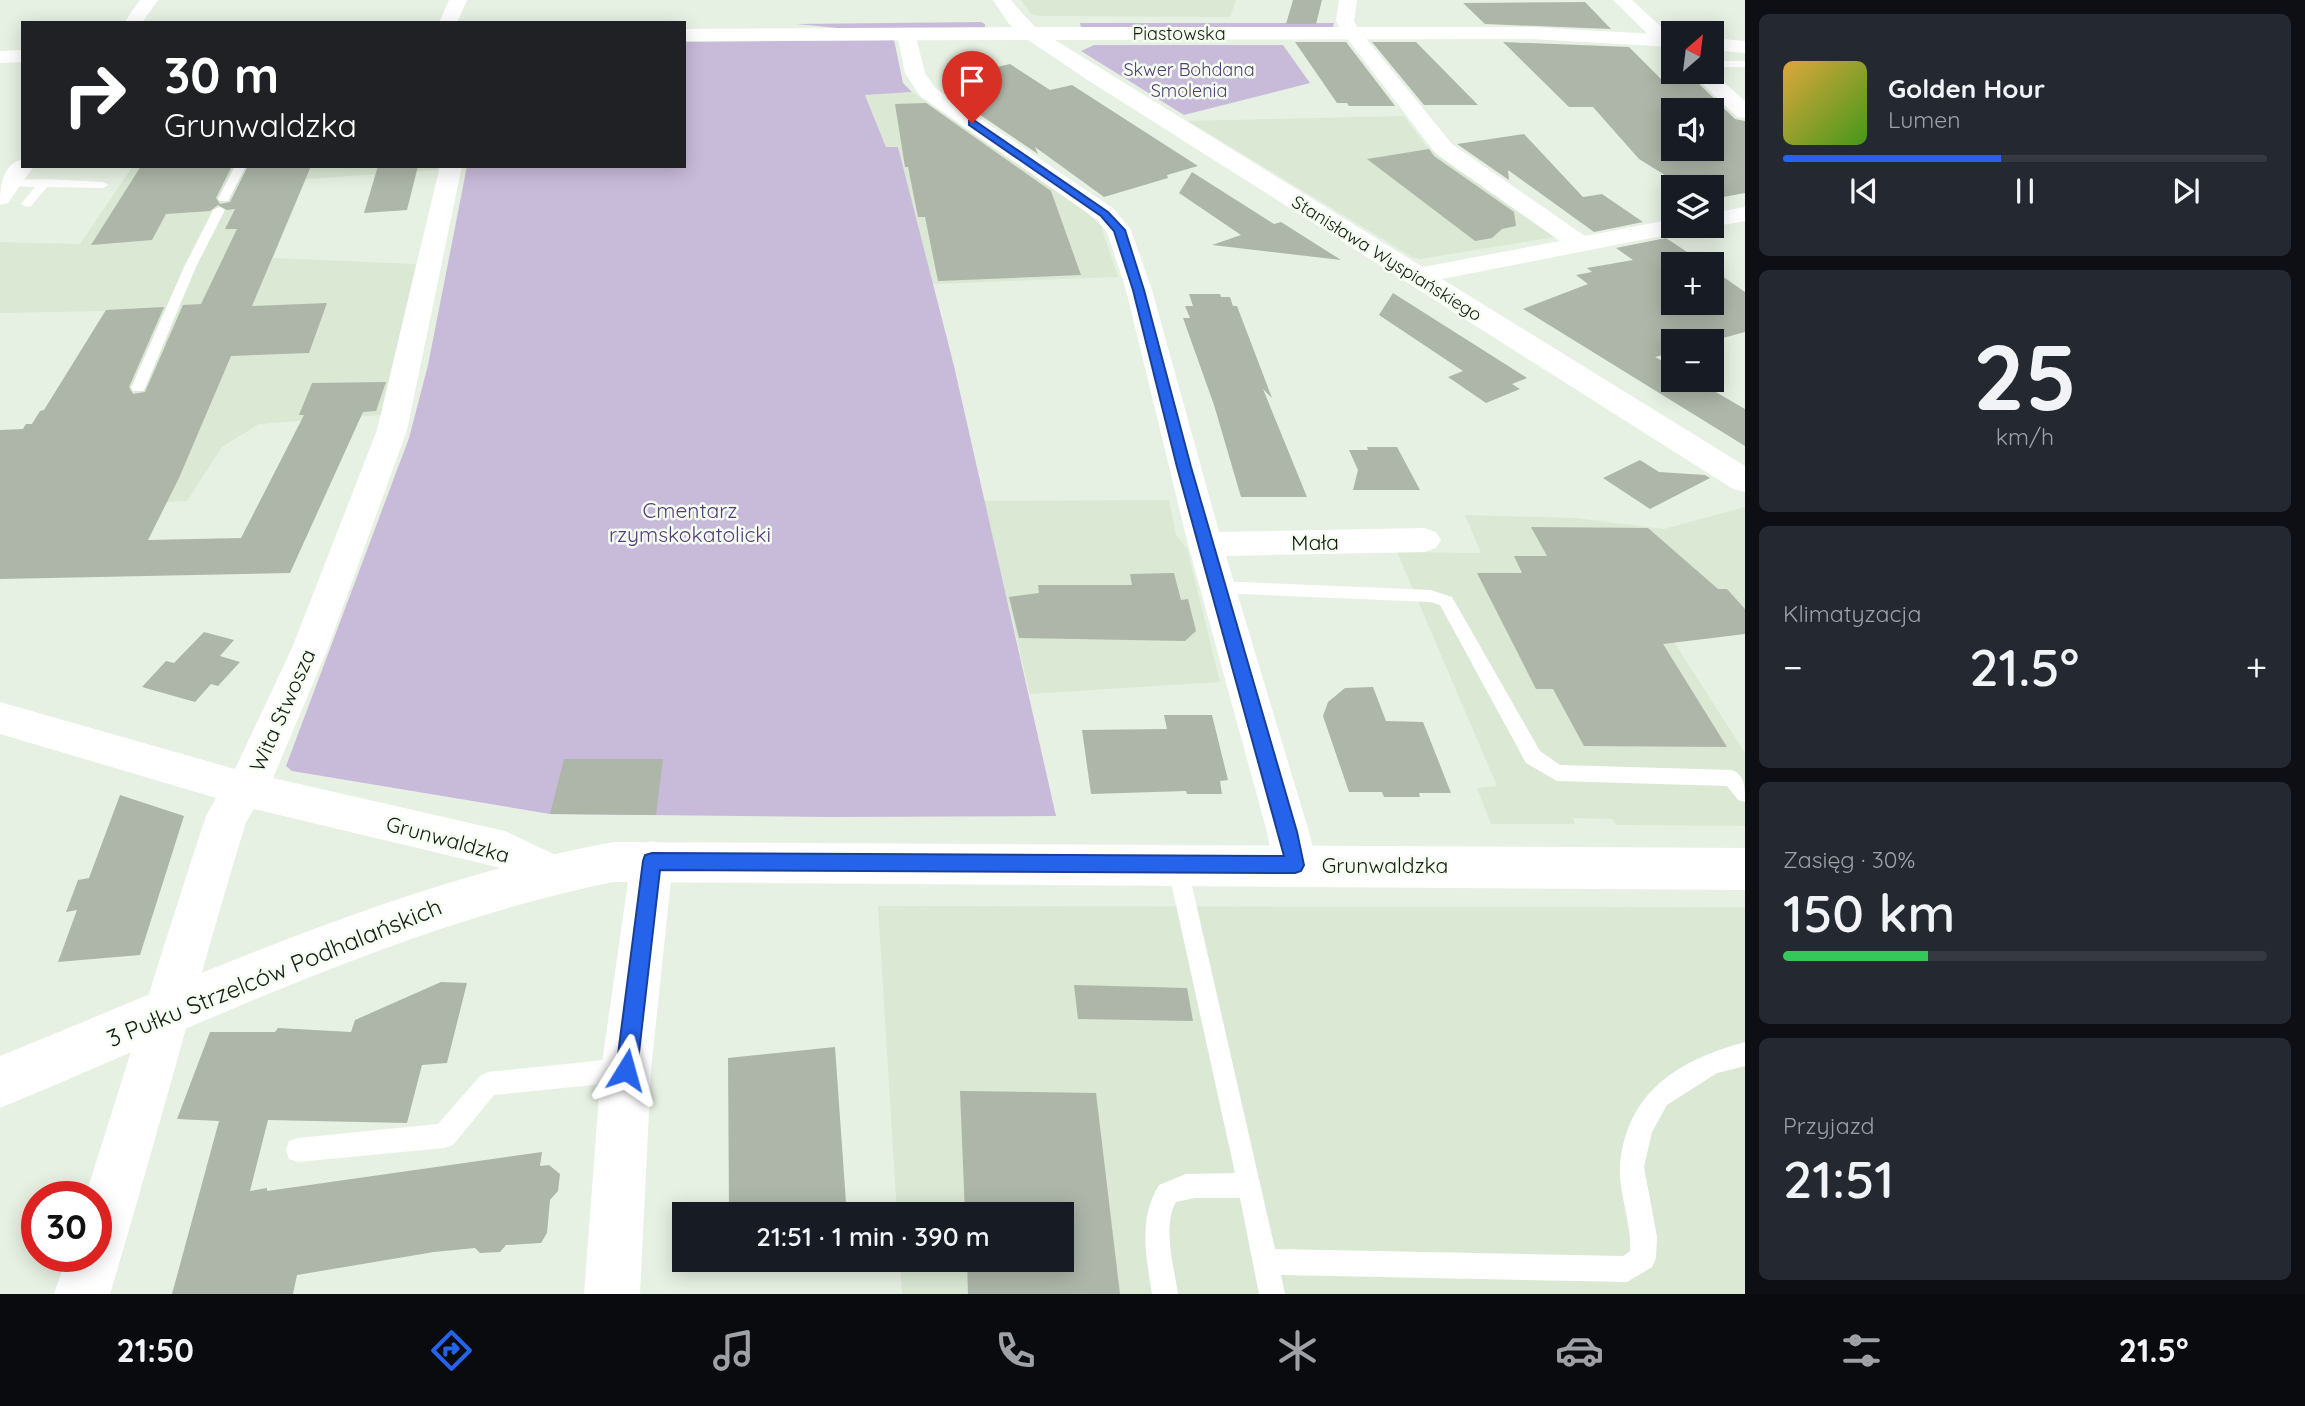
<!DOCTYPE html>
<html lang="pl">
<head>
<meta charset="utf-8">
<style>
  :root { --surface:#171b24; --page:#242831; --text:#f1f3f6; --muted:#9ea1a6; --line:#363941; --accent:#2563eb }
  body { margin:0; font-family:Quicksand,sans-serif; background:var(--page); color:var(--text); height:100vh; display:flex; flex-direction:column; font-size:26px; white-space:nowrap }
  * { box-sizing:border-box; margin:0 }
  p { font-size:23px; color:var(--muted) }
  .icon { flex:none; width:38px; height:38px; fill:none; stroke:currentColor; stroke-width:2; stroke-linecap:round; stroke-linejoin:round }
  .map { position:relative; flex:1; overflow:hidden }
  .panel { display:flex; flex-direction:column; gap:14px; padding:14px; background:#0d0f14; width:560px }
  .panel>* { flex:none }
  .top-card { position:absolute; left:21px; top:21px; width:665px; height:147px; border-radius:0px; box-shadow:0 4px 18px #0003; background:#202124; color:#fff; overflow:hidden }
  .needle { width:46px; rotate:28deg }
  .buttons { position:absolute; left:1661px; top:21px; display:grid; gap:14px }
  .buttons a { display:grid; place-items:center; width:63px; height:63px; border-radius:0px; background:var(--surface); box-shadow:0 4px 18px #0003; font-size:35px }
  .speed { position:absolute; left:21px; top:1181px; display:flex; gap:14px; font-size:35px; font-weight:700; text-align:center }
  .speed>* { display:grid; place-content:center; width:91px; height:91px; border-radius:50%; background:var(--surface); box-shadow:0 4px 18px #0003; line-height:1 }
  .speed .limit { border:10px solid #d22; background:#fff; color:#111 }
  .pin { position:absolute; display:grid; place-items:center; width:60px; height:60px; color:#fff; margin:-72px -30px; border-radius:50% 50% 50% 0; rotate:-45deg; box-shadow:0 0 7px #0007 }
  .pin .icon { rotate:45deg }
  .me { position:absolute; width:77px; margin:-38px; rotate:8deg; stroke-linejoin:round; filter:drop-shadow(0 0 5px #0008) }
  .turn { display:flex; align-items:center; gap:24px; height:147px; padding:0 28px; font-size:32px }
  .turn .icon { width:91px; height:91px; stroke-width:2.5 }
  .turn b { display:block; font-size:49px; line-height:60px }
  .big { font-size:52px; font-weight:600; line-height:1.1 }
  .panel .tile { flex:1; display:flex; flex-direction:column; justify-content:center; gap:10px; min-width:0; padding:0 24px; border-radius:10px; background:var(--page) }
  .panel .dial { align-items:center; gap:0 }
  .dial b { font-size:91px; line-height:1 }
  .song { display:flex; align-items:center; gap:21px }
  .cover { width:84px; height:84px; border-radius:10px; background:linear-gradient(135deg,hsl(40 70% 55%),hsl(100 70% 35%)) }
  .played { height:7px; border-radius:4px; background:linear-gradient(90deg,var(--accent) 45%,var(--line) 45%) }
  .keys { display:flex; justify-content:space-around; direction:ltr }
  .heat { display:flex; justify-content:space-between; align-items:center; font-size:38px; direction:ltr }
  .charge { height:10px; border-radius:5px; background:linear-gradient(90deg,#34c759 30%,var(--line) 0) }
  .trip { position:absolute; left:672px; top:1202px; width:402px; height:70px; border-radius:0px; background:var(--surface); box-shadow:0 4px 18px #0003; font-weight:600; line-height:70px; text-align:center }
  .menu { display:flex; height:112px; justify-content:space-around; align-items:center; background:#090b0e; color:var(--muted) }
  .menu .icon { width:49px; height:49px }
  .menu .active { color:var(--accent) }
  .menu b { font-size:32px; color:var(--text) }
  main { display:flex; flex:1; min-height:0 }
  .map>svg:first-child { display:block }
  .built { fill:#dae8d4 }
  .green { fill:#c8bbda }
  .building { fill:#adb6a9; fill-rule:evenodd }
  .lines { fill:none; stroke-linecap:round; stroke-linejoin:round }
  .service { fill:#fff; fill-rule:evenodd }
  .minor { fill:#fff; fill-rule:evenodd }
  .tertiary { fill:#fff; fill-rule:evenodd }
  .route { fill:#2563eb; stroke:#184099; stroke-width:2 }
  .labels { text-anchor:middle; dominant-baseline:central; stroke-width:5; stroke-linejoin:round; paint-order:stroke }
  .far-street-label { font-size:18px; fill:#161915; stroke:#f4fef0 }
  .far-park-label { font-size:18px; fill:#573a79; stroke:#f4fef0 }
  .park-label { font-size:21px; fill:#573a79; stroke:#f4fef0 }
  .street-label { font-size:21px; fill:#161915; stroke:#f4fef0 }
  .near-street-label { font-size:24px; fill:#161915; stroke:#f4fef0 }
</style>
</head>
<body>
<main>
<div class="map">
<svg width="1745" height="1294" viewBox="0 0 1745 1294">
  <rect width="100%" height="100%" fill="#e7f1e3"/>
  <g class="built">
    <polygon points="1021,0 1236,0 1230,17 1039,16 1031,14"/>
    <polygon points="912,92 1084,210 1101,226 1118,277 933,284 898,147 886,147 865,94"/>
    <polygon points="1404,116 1427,147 1555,237 1420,259 1414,258 1188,121"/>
    <polygon points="133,166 438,166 437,170 306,179 273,258 416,264 381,415 259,424 222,447 187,501 69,507 0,465 26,424 32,424 49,403 105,311 0,313 0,242 80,244"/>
    <polygon points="1169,500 1176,535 1187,548 1220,682 1030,694 984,501"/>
    <polygon points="1745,507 1745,608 1660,620 1745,753 1745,826 1616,825 1612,819 1573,818 1575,824 1491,824 1477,788 1497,786 1397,552 1481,553 1465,515 1576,518 1664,529"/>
    <polygon points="878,906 1745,907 1745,1294 902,1294 900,1260 1062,1260 1062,1214 897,1214"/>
  </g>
  <g class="green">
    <polygon points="981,22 985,24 985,28 848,29 796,24"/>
    <polygon points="1080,23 1334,23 1333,27 1081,27"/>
    <polygon points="894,40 903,83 912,92 865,95 886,147 898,147 954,366 1056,816 829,817 550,814 292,771 286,766 409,438 428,365 467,166 684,166 684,42"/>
    <polygon points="1094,45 1283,45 1310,83 1184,115 1081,51"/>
  </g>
  <g class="building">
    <polygon points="1293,0 1322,0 1316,24 1286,24"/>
    <polygon points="1585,2 1611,29 1485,24 1463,3"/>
    <polygon points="1295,42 1346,42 1395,106 1349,106 1347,103 1337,103"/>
    <polygon points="1372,42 1416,42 1478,105 1424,105"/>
    <path d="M1503,42L1629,47L1663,81L1695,80L1735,119L1745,121V193L1712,199V187H1684L1639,159L1593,107H1569ZM1673,110H1712V149H1673Z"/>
    <polygon points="1010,64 1050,90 1072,85 1198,166 1167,175 1168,178 1104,197 1035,147 1038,154 961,102 991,101 957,77"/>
    <polygon points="926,103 1051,191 1081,275 938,281 925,217 918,217 908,167 905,167 895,104"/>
    <polygon points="1524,134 1583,197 1602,194 1643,222 1594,232 1508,170 1509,180 1457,144"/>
    <polygon points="1429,149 1434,156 1514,212 1516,226 1502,229 1492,238 1475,241 1367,159"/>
    <polygon points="141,166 232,166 216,198 220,204 230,202 248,166 311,166 252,306 327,303 309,353 231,356 179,478 148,540 241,538 304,415 299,415 312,383 386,382 376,411 363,412 290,573 0,579 0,430 23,429 26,424 32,424 40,411 44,410 106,310 164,307 129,387 133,394 145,392 183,305 201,304 237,229 225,229 235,209 227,210 218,205 210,211 166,214 152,240 91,245"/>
    <polygon points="378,166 418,166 407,210 364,213"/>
    <polygon points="1192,172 1274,224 1281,222 1341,260 1212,245 1241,235 1179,193"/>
    <polygon points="1666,238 1705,264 1673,264 1673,303 1712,303 1712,269 1745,292 1745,332 1712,341 1673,341 1673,352 1655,357 1673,367 1673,380 1695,380 1745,409 1745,446 1523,309 1588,284 1576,275 1592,272 1587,268 1633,260 1616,248"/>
    <polygon points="1393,293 1527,378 1512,384 1520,389 1486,403 1448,377 1463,371 1379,315"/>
    <polygon points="1189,294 1220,294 1221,297 1230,297 1233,306 1237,306 1272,398 1263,389 1307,497 1241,497 1214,405 1183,318 1190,318 1185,306 1193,306"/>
    <polygon points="1367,447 1397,447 1420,490 1353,490 1358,470 1349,450 1368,450"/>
    <polygon points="1640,460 1659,472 1705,475 1710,478 1650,509 1603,478"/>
    <polygon points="1531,527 1648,528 1718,589 1727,589 1745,609 1745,634 1663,644 1727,747 1584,746 1553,689 1536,689 1477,573 1522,573 1514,556 1547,556"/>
    <polygon points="1174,573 1181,600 1188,599 1196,631 1185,641 1019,638 1009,597 1039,593 1038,585 1132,585 1130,574"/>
    <polygon points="204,632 234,640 220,656 240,662 218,686 211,684 195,702 142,687 166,661 174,663"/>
    <polygon points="1373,687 1386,721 1423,722 1451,793 1419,793 1420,797 1384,797 1382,792 1349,792 1323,716 1328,702 1345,688"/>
    <polygon points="1164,715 1212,715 1228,780 1220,781 1222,794 1187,794 1186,791 1091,794 1082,730 1167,729"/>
    <polygon points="564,759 663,759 656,815 550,814"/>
    <polygon points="120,795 184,816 140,955 58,962 77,910 66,912 78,880 89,878"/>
    <polygon points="441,982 467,983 447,1063 422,1065 407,1123 268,1120 250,1191 267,1188 267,1191 542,1152 540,1166 549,1165 560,1174 558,1191 550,1200 547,1233 541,1243 506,1245 500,1252 480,1253 475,1248 434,1252 297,1275 293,1294 172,1294 219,1121 177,1119 210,1032 275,1032 278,1028 351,1032 355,1020"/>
    <polygon points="1074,985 1187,988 1193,1021 1078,1019"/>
    <polygon points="835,1047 846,1203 798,1209 798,1214 729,1214 728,1058"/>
    <polygon points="960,1091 1096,1093 1120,1294 968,1294 967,1260 1062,1260 1062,1214 965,1214"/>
  </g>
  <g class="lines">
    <g class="service">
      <rect x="1712" y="61" width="33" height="6"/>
      <polygon points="235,166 246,166 228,201 220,201 218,199"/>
      <polygon points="45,179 103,182 109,185 103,188 47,187 31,206 27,207 21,204 35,187 11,186 5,183 11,180"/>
      <polygon points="219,207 225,210 196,267 145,388 143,391 133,391 131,388 184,267 213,210"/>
      <path d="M1217,581L1431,590L1452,597L1540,751L1560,765L1732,770C1745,775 1745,788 1745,802L1738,800L1727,786L1557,781L1526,763L1440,605L1430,602L1217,593L1209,587Z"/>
      <path d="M1177,855L1184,857L1187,864L1275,1249L1623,1256L1630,1251C1632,1223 1618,1192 1620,1165C1627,1091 1679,1060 1745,1042V1066L1717,1073L1667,1105L1652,1132L1644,1167L1657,1237L1656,1258L1652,1267L1627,1282L1281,1275L1285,1294H1259L1240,1198H1195L1176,1202C1162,1227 1174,1267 1178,1294H1152C1146,1256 1138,1219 1159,1185L1186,1174L1235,1173L1167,864L1170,857Z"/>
      <polygon points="623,1058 631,1062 635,1070 631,1078 623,1082 494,1095 453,1145 444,1148 298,1162 289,1159 286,1150 289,1141 298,1138 438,1124 480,1076 488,1072"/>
    </g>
    <g class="minor">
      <polygon points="140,0 158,0 142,23 124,23"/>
      <polygon points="449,0 467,0 457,23 439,23"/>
      <path d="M993,0H1011C1020,12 1031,21 1040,33L1038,37H1024L1009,24Z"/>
      <polygon points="1339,0 1357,0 1354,21 1359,30 1452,144 1585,236 1673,219 1673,226 1689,226 1686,231 1677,233 1416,284 1407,282 1403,276 1407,270 1560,241 1436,154 1342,32 1336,21"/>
      <polygon points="1613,0 1632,0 1673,38 1673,54 1666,52"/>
      <polygon points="906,28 915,34 925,73 935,88 1114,209 1131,230 1152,290 1219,532 1424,528 1436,532 1441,540 1436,548 1424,552 1226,556 1309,832 1317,865 1310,879 1295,885 1280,879 1273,865 1267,832 1188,544 1126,290 1107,232 1096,219 920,96 905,73 897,34"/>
      <polygon points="1690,72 1712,72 1745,101 1745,118 1737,117"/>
      <path d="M23,159V166H34L8,203L0,205C0,187 2,164 23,159Z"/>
      <path d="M440,166H462L407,430L328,648L273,778L505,831L566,860L573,874L566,888L551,894L497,867L254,809L246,822C198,979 157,1138 110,1294H54L67,1256H96V1197H85C126,1070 164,942 206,816L216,798L0,734V702L235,769L292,648L377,430Z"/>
      <polygon points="1745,207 1745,221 1712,227 1706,226 1712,226 1712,213"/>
      <polygon points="652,841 667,847 673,861 651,1070 640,1294 584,1294 601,1070 631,861 637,847"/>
    </g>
    <g class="tertiary">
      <polygon points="1031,27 1531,27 1673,35 1673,47 1531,39 1055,40 1745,466 1745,492 1733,489 1086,79 1028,40 684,41 684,29"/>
      <polygon points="1712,38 1745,41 1745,53 1712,50"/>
      <polygon points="23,50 23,62 0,63 0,51"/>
      <path d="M613,842L1745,848V890L613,882C399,926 201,1025 0,1108V1056C200,975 400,882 613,842Z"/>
    </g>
  </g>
  <polygon class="route" points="969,121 975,121 1108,212 1125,230 1144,290 1191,467 1297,832 1304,865 1301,871 1295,873 660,870 637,1070 634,1077 626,1081 619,1077 616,1070 643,861 645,855 652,853 1284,856 1177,467 1133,290 1114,231 1101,216 969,125"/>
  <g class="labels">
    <g class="far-street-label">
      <text x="1179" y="33">Piastowska</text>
      <text transform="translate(1387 258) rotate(32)">Stanisława Wyspiańskiego</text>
    </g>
    <g class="far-park-label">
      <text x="1189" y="69">Skwer Bohdana<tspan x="1189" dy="21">Smolenia</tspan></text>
    </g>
    <g class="park-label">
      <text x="690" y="510">Cmentarz<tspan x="690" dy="24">rzymskokatolicki</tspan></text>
    </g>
    <g class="street-label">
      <text transform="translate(1315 542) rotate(-1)">Mała</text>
      <text transform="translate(282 710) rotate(-66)">Wita Stwosza</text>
      <text transform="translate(448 839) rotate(15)">Grunwaldzka</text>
      <text x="1385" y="865">Grunwaldzka</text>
    </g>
    <g class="near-street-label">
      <text transform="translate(274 972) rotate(-22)">3 Pułku Strzelców Podhalańskich</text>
    </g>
  </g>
</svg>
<div class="buttons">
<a><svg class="needle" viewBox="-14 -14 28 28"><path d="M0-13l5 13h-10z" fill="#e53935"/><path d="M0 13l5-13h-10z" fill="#9ea1a6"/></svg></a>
<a><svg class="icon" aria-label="sound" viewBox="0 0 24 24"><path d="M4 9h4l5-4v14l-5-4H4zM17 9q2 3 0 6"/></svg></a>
<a><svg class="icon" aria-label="layers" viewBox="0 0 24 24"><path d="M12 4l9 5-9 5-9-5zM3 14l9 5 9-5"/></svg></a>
<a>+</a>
<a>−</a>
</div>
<div class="speed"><div class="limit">30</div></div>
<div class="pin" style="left:972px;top:123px;background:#d93025"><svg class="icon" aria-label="arrive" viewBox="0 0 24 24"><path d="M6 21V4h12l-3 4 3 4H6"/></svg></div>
<svg class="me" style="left:626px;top:1070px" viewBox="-20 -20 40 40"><path d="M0-17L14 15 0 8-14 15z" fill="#2563eb" stroke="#fff" stroke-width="4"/></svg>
<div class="trip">21:51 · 1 min · 390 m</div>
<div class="top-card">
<div class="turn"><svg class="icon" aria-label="right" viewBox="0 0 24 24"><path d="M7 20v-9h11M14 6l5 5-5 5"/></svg><div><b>30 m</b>Grunwaldzka</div></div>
</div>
</div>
<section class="panel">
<div class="tile">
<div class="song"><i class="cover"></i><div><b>Golden Hour</b><p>Lumen</p></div></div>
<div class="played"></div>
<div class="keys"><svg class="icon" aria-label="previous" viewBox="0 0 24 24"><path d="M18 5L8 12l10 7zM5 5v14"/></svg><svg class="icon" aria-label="pause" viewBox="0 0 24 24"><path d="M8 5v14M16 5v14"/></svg><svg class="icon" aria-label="next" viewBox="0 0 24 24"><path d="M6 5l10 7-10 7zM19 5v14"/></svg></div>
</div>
<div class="tile dial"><b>25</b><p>km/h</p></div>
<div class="tile"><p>Klimatyzacja</p>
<div class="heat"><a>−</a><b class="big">21.5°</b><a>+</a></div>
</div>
<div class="tile"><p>Zasięg · 30%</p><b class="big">150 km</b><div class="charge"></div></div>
<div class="tile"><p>Przyjazd</p><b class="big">21:51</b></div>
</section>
</main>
<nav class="menu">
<b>21:50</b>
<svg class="icon active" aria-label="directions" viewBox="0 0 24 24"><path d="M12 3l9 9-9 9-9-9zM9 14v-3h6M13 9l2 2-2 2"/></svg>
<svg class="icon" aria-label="music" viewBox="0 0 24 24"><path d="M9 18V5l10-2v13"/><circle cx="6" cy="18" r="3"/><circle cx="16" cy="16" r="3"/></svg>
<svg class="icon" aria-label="phone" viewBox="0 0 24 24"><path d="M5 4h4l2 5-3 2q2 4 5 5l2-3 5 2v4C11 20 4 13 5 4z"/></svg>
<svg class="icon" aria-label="climate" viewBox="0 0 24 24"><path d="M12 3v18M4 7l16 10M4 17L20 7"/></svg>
<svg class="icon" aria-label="car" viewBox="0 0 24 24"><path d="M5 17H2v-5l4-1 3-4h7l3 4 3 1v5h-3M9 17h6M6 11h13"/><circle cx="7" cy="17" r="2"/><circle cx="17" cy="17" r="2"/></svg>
<svg class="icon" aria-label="filters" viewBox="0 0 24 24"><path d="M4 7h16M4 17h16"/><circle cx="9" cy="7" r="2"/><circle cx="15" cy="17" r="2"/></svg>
<b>21.5°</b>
</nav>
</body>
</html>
